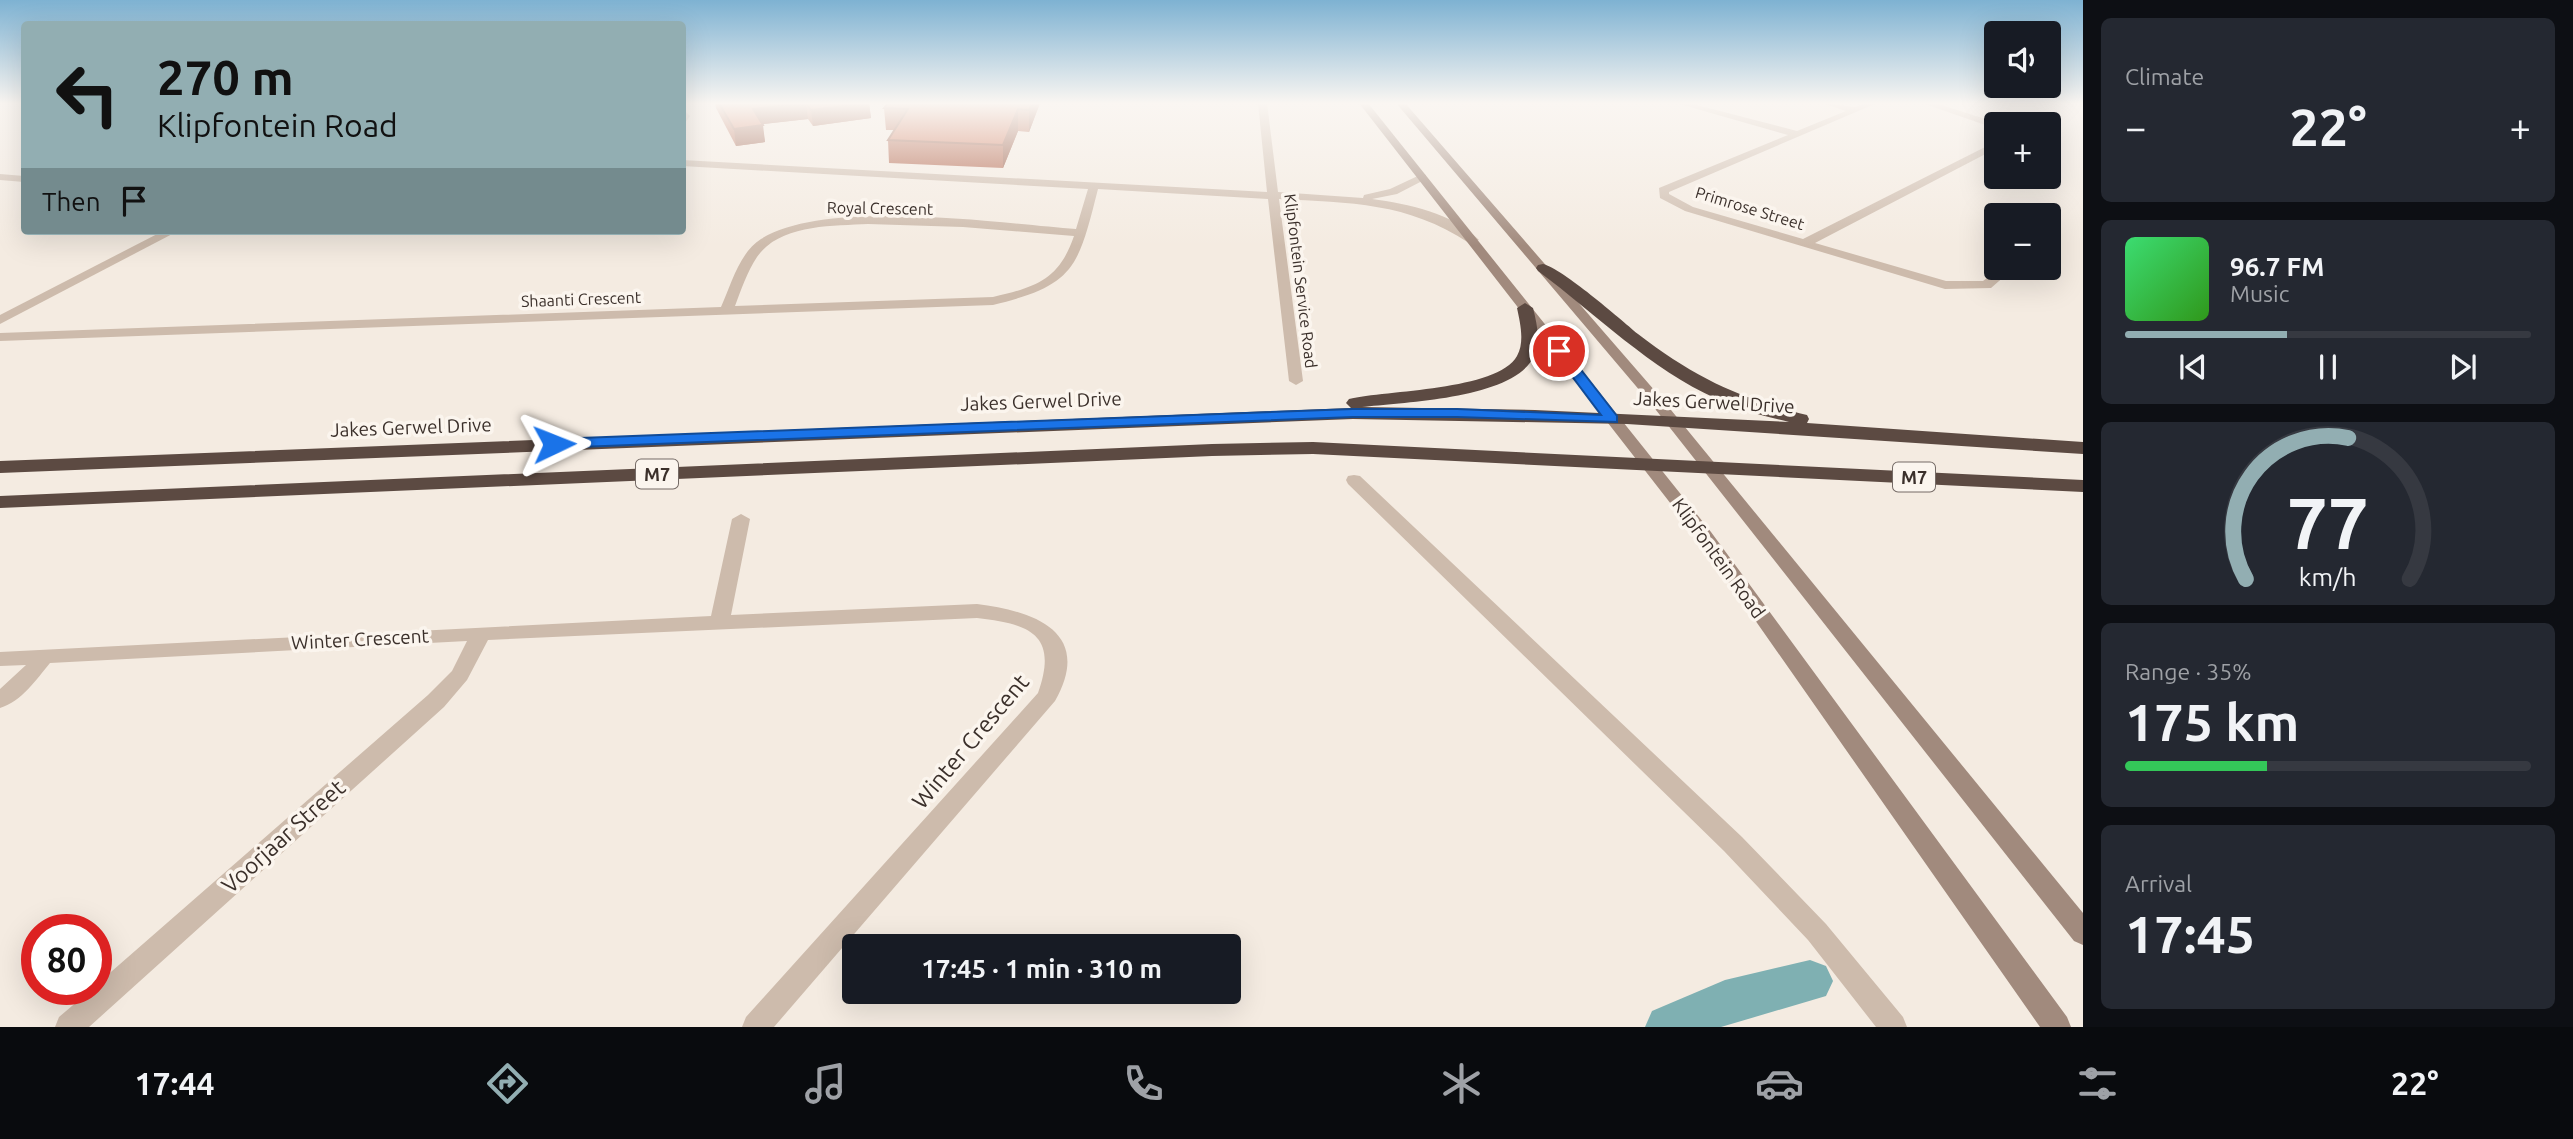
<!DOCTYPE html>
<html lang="en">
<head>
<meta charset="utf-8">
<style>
  :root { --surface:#171b24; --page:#242831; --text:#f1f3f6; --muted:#9ea1a6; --line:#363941; --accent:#92aeb2 }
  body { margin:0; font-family:Ubuntu,sans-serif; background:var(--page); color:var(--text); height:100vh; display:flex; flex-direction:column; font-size:26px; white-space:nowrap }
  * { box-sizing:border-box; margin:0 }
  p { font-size:23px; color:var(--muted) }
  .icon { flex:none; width:38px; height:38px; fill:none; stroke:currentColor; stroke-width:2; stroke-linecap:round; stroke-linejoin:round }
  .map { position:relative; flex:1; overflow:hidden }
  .drawer { display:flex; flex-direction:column; gap:18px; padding:18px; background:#0d0f14; width:490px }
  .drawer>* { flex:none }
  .hud { position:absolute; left:21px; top:21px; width:665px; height:214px; border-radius:7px; box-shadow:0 7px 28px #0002; background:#92aeb2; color:#111; overflow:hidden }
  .fabs { position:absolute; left:1984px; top:21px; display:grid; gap:14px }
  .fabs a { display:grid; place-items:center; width:77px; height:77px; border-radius:7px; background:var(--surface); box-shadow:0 7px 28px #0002; font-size:35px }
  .speed { position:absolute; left:21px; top:914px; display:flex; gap:14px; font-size:35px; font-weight:700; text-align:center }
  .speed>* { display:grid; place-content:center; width:91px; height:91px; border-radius:50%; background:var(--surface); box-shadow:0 7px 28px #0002; line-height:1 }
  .speed .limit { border:10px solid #d22; background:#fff; color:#111 }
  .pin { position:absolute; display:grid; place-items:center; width:60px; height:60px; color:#fff; margin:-30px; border:4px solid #fff; border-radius:50%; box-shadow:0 2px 7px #0007 }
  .me { position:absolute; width:77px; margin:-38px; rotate:88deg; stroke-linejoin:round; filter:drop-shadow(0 0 5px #0008) }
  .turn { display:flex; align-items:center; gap:24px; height:147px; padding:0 21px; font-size:32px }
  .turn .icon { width:91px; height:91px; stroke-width:2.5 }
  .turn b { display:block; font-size:49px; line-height:60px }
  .then { display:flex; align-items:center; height:66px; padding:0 21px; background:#0003; gap:14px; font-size:26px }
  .big { font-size:52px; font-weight:600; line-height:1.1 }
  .drawer .card { flex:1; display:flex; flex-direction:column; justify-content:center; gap:10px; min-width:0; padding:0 24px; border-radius:10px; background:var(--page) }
  .drawer .dial { align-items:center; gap:0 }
  .dial svg { height:182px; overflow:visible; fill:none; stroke:var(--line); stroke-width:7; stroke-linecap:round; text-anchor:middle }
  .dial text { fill:var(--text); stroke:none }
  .song { display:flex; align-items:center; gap:21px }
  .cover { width:84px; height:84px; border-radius:10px; background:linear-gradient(135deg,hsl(140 70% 55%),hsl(110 70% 35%)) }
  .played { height:7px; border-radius:4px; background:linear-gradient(90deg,var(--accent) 40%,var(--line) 40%) }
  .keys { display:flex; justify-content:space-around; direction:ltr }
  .heat { display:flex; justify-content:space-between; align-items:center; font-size:38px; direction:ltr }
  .charge { height:10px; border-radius:5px; background:linear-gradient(90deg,#34c759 35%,var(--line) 0) }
  .trip { position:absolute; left:842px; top:934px; width:399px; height:70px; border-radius:7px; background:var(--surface); box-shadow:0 7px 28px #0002; font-weight:600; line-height:70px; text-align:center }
  .tab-bar { display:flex; height:112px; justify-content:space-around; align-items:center; background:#090b0e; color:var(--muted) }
  .tab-bar .icon { width:49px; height:49px }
  .tab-bar .selected { color:var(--accent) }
  .tab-bar b { font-size:32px; color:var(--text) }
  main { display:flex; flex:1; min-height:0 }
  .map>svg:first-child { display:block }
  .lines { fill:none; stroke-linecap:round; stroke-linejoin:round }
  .canal { fill:#7fb0b2; fill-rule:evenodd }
  .street { fill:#cdbbac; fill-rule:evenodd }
  .secondary { fill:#a18a7d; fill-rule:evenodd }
  .highway { fill:#5c4a42; fill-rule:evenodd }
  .wall { fill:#ac5a40 }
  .shaded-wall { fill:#8c4a34 }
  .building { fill:#c8694b; stroke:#8c4a34; stroke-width:2 }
  .route { fill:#1a73e8; stroke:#114b97; stroke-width:2 }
  .labels { text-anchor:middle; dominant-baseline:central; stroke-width:7; stroke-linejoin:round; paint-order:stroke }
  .far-street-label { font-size:16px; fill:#3b302b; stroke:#fbf5ee }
  .shield { fill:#fbf5ee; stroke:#756b66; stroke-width:2 }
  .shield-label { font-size:18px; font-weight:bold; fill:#3b302b }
  .street-label { font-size:19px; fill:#3b302b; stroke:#fbf5ee }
  .near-street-label { font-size:23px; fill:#3b302b; stroke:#fbf5ee }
</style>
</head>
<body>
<main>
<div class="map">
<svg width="2083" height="1027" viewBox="0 0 2083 1027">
  <rect width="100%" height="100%" fill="#f4ebe1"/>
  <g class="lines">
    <polygon class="canal" points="1810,960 1826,966 1833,981 1826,996 1721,1027 1645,1027 1652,1011 1725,980"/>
    <g class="street">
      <path d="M1258,103H1267L1278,192L1363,198L1364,195L1390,189L1422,174L1426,175V179L1397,194L1372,199C1408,204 1453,213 1479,240L1469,243C1407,202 1351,203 1279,199L1303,381L1296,385L1289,381L1268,199L1098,189C1078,267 1076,285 993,305L0,341V333L721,307C731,285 739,253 761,239C825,198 999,223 1076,229L1088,189L682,166V160L1267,192ZM868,224L963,227L1074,236C1059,280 1036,287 993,297L735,306C741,290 747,272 757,257C780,224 832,226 868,224Z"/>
      <polygon points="1676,103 1689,103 1797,131 1846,111 1822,103 1855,107 1866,103 1877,103 1669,192 1669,194 1693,207 1803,239 1997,141 1997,148 1815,243 1946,281 1983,281 2000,268 2014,268 1991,288 1945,289 1685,211 1660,198 1659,188 1788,135"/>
      <polygon points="1922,103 1935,103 2001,124 1997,124 1997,129 1994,128"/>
      <polygon points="682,108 690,116 682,127"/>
      <polygon points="0,174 24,176 24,182 0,180"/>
      <polygon points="163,231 178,231 0,324 0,315"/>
      <polygon points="1354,475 1360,476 1742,837 1826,924 1903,1017 1907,1027 1876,1027 1808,940 1724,851 1348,484 1346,480 1348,476"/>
      <path d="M741,514L750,519L731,615L977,604C1034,611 1094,632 1055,701L774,1027H742L746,1017L1038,693C1059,634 1029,624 977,618L488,640L467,680L444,707L89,1027H55L59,1017L92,989H96V985L428,695L452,671L467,641L50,663C36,680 22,701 0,708V689L26,665L0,666V652L711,616L732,519Z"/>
    </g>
    <g class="secondary">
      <polygon points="1359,103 1368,103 1711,532 2067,1017 2071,1027 2040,1027 1699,540"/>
      <polygon points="1396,103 1405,103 1662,399 2083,913 2083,945 2074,941 1652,405"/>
    </g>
    <g class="highway">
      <path d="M1543,264C1563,269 1619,318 1638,334C1694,377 1738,398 1807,415L1809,419L1807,423L2083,442V454L1627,424L1353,419L0,473V461L1351,408L1346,403L1349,399C1386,390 1497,391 1517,356C1525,342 1520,322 1517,308L1525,303L1533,308C1537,324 1541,341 1534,356C1515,399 1404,402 1362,407L1535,410L1789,422C1764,416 1740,410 1717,399C1650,369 1596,314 1538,271L1536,268L1538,265Z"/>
      <polygon points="1313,442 2083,480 2083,492 1313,454 1212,456 0,508 0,496 1212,444"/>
    </g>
  </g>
  <g class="wall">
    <polygon points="715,103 869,103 871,118 813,126 808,119 762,124 765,142 736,146 716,108"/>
    <polygon points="888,103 1040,103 1029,132 1018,131 1003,168 889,163 888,140 894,130 886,130 884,108"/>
  </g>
  <g class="shaded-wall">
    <polygon points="806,103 808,119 755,125 753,109"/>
    <polygon points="869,103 871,118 813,126 811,110"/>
    <polygon points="1032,103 1040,103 1029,132 1029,110"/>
    <polygon points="1018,109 1018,131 1003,168 1003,145"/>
    <polygon points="763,125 765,142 736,146 734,129"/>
  </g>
  <g class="building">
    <polygon points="719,103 868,103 811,110 806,103 753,109 763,125 734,129"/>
    <polygon points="888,103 1032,103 1029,110 1018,109 1003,145 888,140 908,109 884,108"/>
  </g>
  <linearGradient id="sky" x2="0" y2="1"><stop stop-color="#7eb2d2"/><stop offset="0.42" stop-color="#faf6f2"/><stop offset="1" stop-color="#faf6f2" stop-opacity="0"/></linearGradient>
  <rect width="2083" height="246" fill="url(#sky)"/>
  <polygon class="route" points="1559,347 1564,348 1617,416 1617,422 1457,417 1353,417 554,448 547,444 554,439 1353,409 1457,409 1601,415 1553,351"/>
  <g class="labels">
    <g class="far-street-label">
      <text transform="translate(880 208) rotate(1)">Royal Crescent</text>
      <text transform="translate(1750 208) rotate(17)">Primrose Street</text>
      <text transform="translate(1301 281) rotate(83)">Klipfontein Service Road</text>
      <text transform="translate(581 299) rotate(-2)">Shaanti Crescent</text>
    </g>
    <g class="shield">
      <rect x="636" y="459.5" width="42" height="29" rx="5"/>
      <rect x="1893" y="462.5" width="42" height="29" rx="5"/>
    </g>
    <g class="shield-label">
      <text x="657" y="474">M7</text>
      <text x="1914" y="477">M7</text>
    </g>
    <g class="street-label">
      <text transform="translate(1041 401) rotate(-2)">Jakes Gerwel Drive</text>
      <text transform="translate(1714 402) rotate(3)">Jakes Gerwel Drive</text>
      <text transform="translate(411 427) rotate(-2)">Jakes Gerwel Drive</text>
      <text transform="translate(1719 558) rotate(54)">Klipfontein Road</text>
      <text transform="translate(360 639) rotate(-3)">Winter Crescent</text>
    </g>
    <g class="near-street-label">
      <text transform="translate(970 741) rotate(-50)">Winter Crescent</text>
      <text transform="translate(283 836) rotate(-42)">Voorjaar Street</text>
    </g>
  </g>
</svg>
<div class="fabs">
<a><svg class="icon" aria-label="sound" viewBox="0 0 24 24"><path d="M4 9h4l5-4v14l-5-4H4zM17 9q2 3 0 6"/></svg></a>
<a>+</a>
<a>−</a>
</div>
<div class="speed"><div class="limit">80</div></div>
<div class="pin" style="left:1559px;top:351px;background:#d93025"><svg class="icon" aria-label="arrive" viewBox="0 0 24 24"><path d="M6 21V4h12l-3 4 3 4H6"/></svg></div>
<svg class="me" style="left:554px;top:444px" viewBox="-20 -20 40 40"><path d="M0-17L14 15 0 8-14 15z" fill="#1a73e8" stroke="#fff" stroke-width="4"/></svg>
<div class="trip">17:45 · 1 min · 310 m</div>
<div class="hud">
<div class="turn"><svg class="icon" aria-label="left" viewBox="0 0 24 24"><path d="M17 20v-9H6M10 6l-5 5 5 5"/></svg><div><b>270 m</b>Klipfontein Road</div></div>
<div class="then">Then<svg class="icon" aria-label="arrive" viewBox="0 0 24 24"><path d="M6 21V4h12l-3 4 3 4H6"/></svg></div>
</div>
</div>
<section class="drawer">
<div class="card"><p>Climate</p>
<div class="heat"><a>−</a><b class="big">22°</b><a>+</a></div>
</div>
<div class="card">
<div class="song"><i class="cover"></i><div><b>96.7 FM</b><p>Music</p></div></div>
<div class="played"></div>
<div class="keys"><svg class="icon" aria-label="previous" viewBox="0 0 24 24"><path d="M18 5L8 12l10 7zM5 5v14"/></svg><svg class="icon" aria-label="pause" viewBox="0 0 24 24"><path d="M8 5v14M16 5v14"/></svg><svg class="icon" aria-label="next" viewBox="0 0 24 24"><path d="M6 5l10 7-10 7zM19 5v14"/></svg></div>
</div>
<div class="card dial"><svg viewBox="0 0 100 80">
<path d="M14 69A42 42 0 1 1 86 69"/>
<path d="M14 69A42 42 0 0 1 59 7" stroke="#92aeb2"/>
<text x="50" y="56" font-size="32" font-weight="700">77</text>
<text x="50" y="72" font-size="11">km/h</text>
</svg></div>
<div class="card"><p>Range · 35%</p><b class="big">175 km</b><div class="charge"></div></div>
<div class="card"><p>Arrival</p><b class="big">17:45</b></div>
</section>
</main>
<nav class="tab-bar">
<b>17:44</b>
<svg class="icon selected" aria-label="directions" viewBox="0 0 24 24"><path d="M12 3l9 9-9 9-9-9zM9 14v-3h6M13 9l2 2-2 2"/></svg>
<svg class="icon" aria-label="music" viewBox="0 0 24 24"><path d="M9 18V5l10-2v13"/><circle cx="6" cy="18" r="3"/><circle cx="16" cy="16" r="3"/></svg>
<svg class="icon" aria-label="phone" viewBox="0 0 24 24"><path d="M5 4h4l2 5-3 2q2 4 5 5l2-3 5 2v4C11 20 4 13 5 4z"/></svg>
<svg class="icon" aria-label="climate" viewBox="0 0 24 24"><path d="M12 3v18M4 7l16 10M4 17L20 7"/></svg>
<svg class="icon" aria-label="car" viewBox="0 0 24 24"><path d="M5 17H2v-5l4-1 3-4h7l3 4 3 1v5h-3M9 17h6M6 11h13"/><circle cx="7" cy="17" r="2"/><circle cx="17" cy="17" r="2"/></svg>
<svg class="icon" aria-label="filters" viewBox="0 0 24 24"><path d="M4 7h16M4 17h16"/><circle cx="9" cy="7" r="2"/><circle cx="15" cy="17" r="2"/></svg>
<b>22°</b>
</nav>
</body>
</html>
